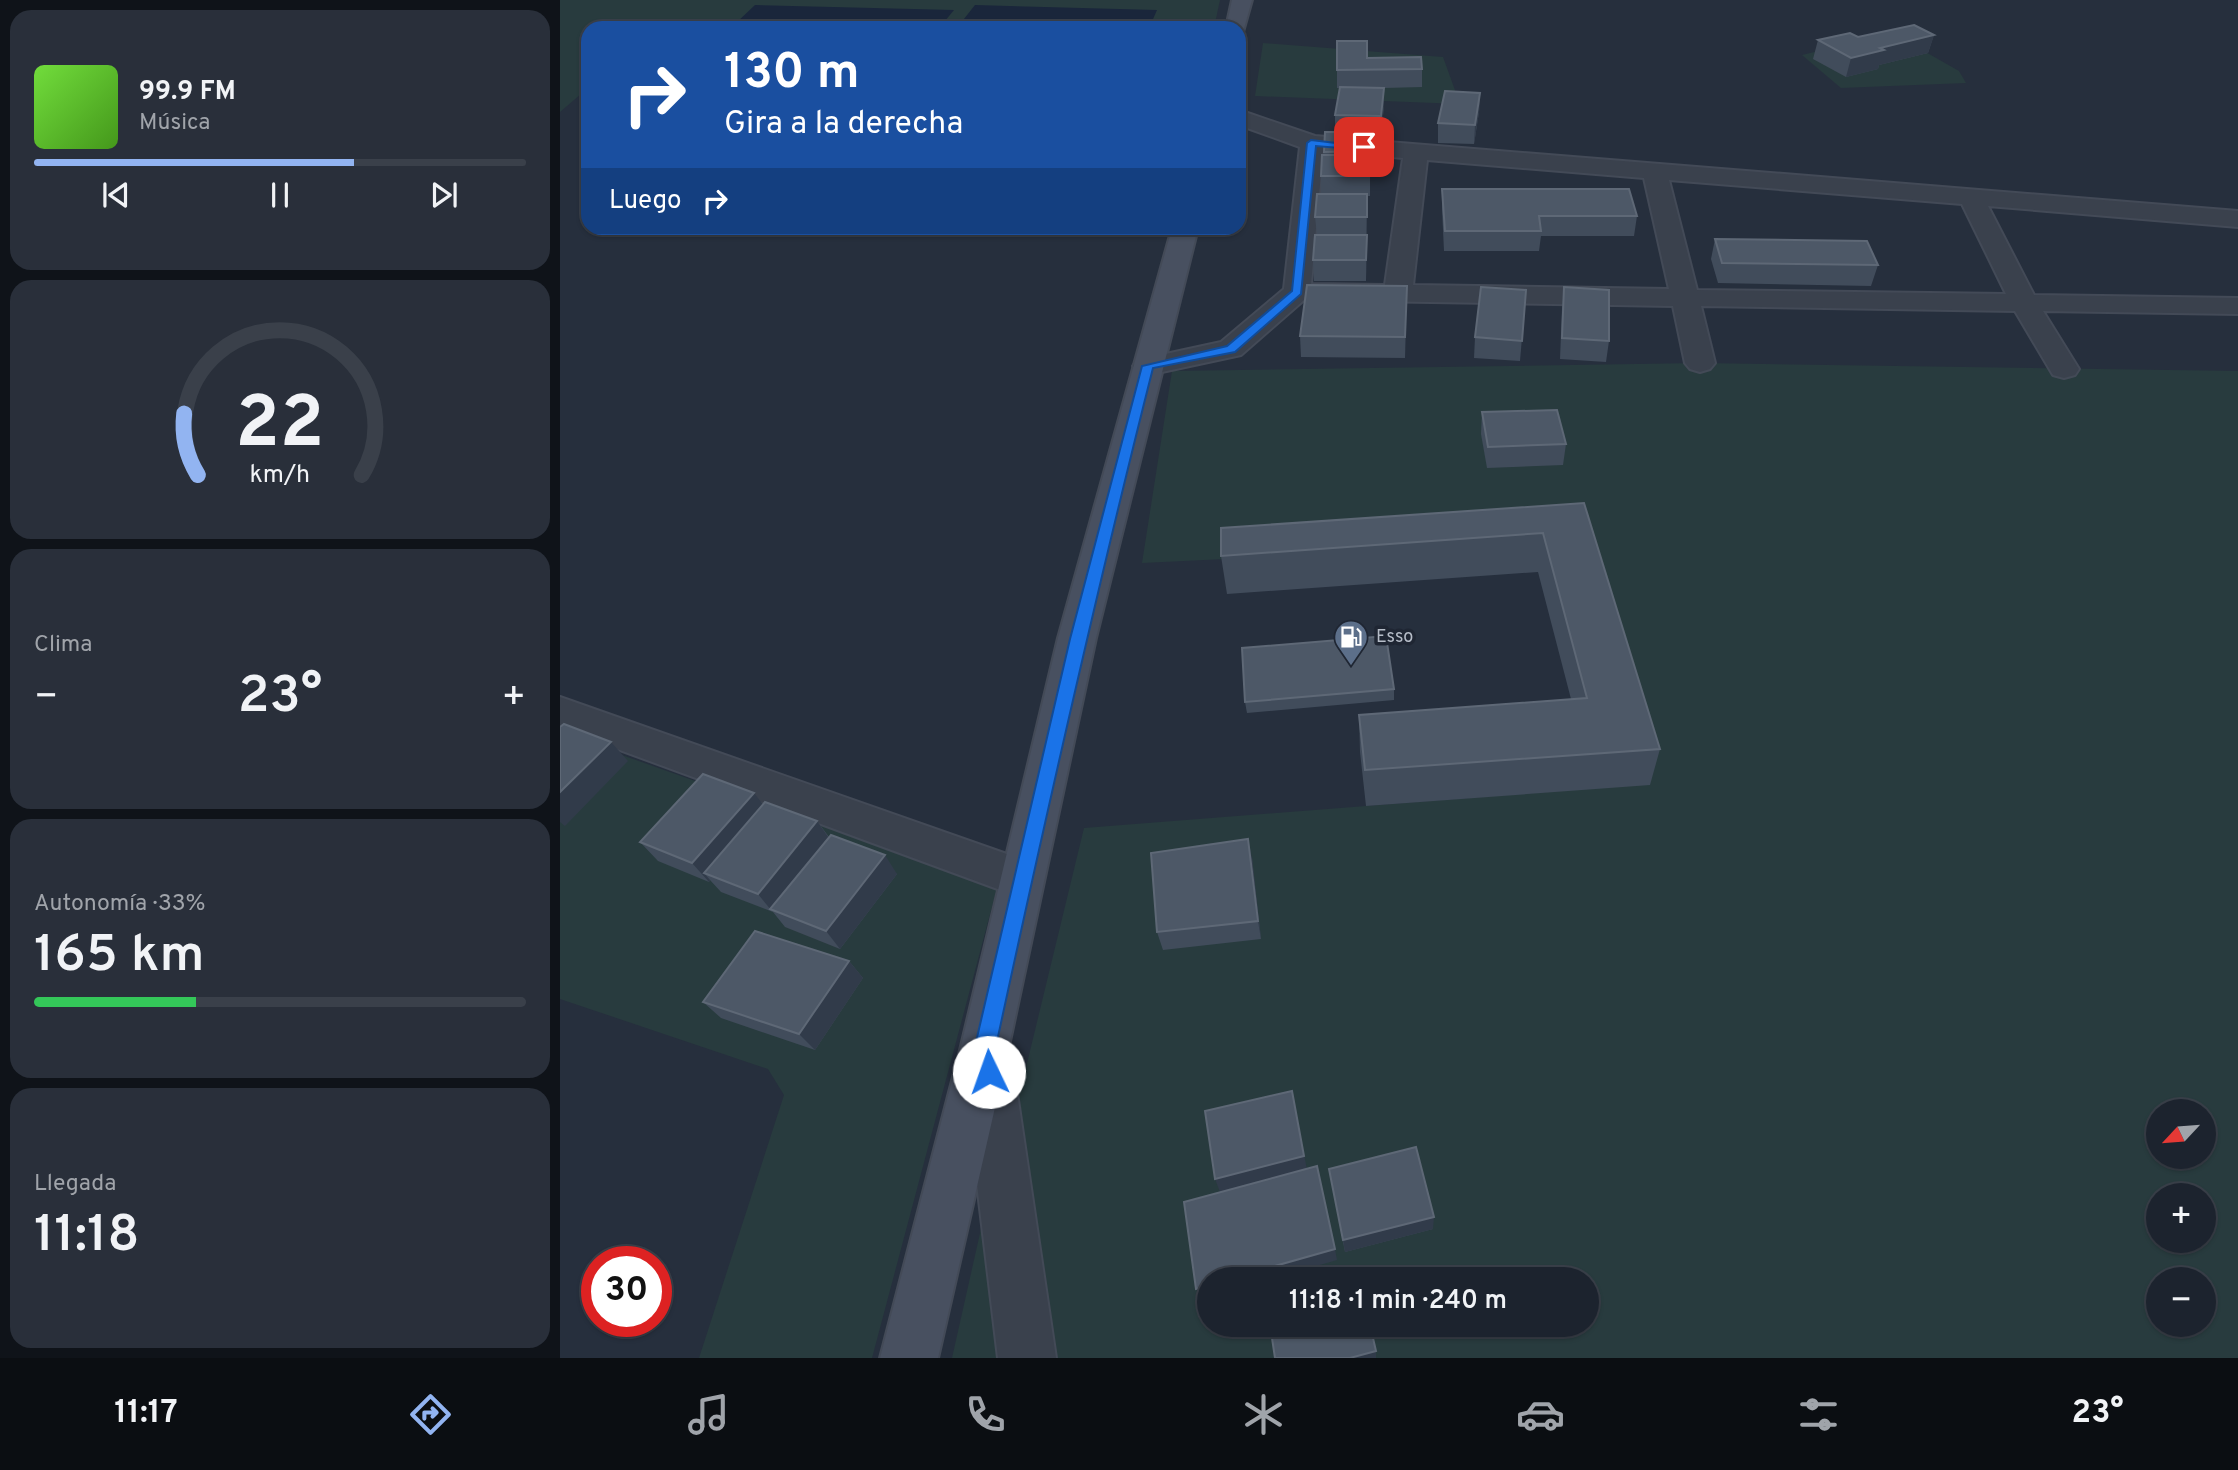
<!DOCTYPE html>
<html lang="es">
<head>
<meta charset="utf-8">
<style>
  :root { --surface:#1c232e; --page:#292f3a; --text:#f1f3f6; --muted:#a0a4aa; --line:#3a404a; --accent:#92b4f1 }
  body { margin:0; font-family:Overpass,sans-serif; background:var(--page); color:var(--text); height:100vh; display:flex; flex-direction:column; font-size:26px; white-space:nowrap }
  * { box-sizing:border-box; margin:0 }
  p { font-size:23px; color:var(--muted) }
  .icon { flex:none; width:38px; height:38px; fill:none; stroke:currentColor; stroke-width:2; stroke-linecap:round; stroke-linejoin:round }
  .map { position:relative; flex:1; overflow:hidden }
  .details { display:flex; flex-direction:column; gap:10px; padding:10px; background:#0f1319; width:560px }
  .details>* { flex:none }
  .banner { position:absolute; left:21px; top:21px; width:665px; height:214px; border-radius:21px; box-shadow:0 2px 5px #0004,0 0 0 2px var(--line); background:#1a4fa0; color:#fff; overflow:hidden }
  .needle { width:46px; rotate:244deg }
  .fabs { position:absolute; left:1586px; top:1099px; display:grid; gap:14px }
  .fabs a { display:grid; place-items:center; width:70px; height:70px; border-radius:50%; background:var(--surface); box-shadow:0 2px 5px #0004,0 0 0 2px var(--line); font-size:35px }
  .speed { position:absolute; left:21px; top:1246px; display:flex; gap:14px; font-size:35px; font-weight:700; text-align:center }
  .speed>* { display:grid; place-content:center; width:91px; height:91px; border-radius:50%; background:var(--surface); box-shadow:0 2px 5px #0004,0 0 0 2px var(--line); line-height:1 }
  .speed .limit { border:10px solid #d22; background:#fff; color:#111 }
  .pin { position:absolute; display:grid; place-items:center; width:60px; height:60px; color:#fff; margin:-30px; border-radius:14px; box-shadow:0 4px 10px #0006 }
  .me { position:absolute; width:77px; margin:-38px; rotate:357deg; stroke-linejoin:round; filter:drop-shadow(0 0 5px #0008) }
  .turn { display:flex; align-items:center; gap:24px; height:147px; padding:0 28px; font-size:32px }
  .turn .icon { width:91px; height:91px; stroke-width:2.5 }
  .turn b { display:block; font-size:49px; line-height:60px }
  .then { display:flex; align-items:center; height:66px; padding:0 28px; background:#0003; gap:14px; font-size:26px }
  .big { font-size:52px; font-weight:600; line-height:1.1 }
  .details .card { flex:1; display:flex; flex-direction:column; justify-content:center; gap:10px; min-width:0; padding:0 24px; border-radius:21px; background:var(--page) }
  .details .dial { align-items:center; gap:0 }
  .dial svg { height:182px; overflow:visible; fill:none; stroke:var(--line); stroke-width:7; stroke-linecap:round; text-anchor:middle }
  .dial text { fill:var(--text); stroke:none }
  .song { display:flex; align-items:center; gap:21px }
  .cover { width:84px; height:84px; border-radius:10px; background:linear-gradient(135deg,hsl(100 70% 55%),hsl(100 70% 35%)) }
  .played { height:7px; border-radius:4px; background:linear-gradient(90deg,var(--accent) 65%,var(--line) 65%) }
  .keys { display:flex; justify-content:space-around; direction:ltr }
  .heat { display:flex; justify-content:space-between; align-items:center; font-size:38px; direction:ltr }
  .charge { height:10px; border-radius:5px; background:linear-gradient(90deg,#34c759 33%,var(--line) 0) }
  .trip { position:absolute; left:637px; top:1267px; width:402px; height:70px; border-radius:35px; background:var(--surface); box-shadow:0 2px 5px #0004,0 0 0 2px var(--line); font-weight:600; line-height:70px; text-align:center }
  .tab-bar { display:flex; height:112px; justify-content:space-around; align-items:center; background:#0b0e12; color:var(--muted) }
  .tab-bar .icon { width:49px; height:49px }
  .tab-bar .on { color:var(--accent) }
  .tab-bar b { font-size:32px; color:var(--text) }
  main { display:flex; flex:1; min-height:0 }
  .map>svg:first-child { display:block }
  .green { fill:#283b3e; fill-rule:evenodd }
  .water { fill:#1a263b }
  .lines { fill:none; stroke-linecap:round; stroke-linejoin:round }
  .street-casing { stroke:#434a57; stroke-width:4 }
  .secondary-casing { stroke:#434a57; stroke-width:4 }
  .street { fill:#3a414d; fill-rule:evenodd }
  .secondary { fill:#485060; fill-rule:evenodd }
  .wall { fill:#414c5b }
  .shaded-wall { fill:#313b4a }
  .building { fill:#4d5867; stroke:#5e6876; stroke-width:2 }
  .route { fill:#1a73e8; stroke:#114b97; stroke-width:2 }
  .labels { text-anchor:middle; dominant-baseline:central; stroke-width:7; stroke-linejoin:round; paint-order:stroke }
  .poi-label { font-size:18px; fill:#b6bdc8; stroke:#1f2633; text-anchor:start }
</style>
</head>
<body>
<main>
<section class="details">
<div class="card">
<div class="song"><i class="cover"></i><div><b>99.9 FM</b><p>Música</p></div></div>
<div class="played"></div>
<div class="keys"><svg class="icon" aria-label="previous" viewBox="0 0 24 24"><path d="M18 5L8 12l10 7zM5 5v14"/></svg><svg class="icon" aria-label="pause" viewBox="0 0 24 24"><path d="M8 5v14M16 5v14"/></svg><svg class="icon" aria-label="next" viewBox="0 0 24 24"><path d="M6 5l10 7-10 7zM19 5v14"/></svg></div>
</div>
<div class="card dial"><svg viewBox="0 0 100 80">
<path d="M14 69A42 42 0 1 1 86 69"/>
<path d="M14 69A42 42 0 0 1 8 42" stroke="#92b4f1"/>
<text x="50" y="56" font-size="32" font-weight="700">22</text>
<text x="50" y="72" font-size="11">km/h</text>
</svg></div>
<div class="card"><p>Clima</p>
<div class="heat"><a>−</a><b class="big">23°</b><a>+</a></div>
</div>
<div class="card"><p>Autonomía · 33%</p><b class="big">165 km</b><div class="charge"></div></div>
<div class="card"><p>Llegada</p><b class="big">11:18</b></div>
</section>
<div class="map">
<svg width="1678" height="1358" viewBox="0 0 1678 1358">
  <rect width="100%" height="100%" fill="#262f3d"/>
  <g class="green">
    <polygon points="0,0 660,0 654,28 28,28 28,88 0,112"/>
    <polygon points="1332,33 1399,71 1406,83 1281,88 1242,55"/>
    <polygon points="703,43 883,57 900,104 695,96"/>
    <path d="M1140,363L1678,371V1358H489L454,1117L524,828L1089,784L1017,542L582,563L612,371ZM1598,1111H1643V1157H1598ZM1598,1195H1643V1241H1598ZM649,1279H1027V1325H649ZM1598,1279H1643V1325H1598Z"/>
    <polygon points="11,737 437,888 312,1358 139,1358 224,1095 208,1069 0,999 0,748"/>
    <polygon points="427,1202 445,1358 392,1358"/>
  </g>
  <g class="water">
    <polygon points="195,5 394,10 380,27 175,24"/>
    <polygon points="415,5 597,10 590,26 400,24"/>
  </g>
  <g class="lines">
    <g class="street-casing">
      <g id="street">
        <path d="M679,110L755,136L1678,211V227L1428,206L1474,295L1678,298V314L1483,311L1519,369L1515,375L1504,378L1493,375L1455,311L1141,306L1155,363L1150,369L1140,372L1130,369L1125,363L1113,306L744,300L681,355L588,375L578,372L573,366L578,360L661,342L724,289L740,147L679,125ZM763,151L843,158L825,285L751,284ZM867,160L1084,178L1109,289L853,285ZM1109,180L1402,204L1446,294L1137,290Z"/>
        <polygon points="0,697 478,865 484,879 478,893 462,898 0,728"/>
        <polygon points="427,1035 444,1042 452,1059 496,1358 438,1358 402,1059 410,1042"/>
      </g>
    </g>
    <g class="secondary-casing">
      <g id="secondary">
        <polygon points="672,0 692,0 683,32 679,33 679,28 666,28"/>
        <polygon points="612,228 638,228 536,638 449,1046 378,1358 320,1358 401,1046 498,638"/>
      </g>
    </g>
    <use href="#street" class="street"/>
    <use href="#secondary" class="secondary"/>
  </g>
  <g class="wall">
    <polygon points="1374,35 1368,53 1319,65 1318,69 1286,77 1253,59 1258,40 1298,37"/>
    <polygon points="807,58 862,69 862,87 824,88 824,106 821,135 811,135 811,171 810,171 810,196 807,196 806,281 754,281 753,260 757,235 755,217 761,194 761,176 764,152 775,132 775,115 780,88 777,88 777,70"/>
    <polygon points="920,93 919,112 914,144 878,143 878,123"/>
    <polygon points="882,189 1077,216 1074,236 981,236 979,251 884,251 882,209"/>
    <polygon points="1155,239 1318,265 1311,286 1158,283 1151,259"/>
    <polygon points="847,286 845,358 741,357 740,336"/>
    <polygon points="1004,287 1049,341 1046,362 1000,359 1002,308"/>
    <polygon points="966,290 960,361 914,358 915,337"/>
    <polygon points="922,412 1006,444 1003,465 927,468 921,434"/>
    <polygon points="1024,503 1100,749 1090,785 806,806 800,752 799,715 1011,699 978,572 667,594 661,556"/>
    <polygon points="834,689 834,700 687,713 685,702"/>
    <polygon points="203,804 257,821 269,837 337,874 280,949 225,927 213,912 161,892 150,880 149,882 98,861 80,842"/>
    <polygon points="692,858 701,939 603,950 597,932"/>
    <polygon points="289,961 303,978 255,1050 161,1018 143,1002"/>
    <polygon points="769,1169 873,1229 785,1252"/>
  </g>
  <g class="shaded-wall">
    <polygon points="1374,35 1368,53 1319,65 1318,69 1286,77 1291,58 1320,48"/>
    <polygon points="824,88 824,106 821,135 821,116"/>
    <polygon points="920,93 919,112 914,144 915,125"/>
    <polygon points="807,235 807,255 806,281 806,260"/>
    <polygon points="51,742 68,761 5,826 0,822 0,792"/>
    <polygon points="194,793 209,812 144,873 150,880 149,882 132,863"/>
    <polygon points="257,821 271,841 211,910 198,894"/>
    <polygon points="688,839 692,858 701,939 698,921"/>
    <polygon points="325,855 337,874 280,949 266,931"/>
    <polygon points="289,961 303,978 255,1050 239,1034"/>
    <polygon points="732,1091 747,1170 660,1192 655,1179"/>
    <polygon points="874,1217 873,1229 785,1252 783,1240"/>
    <polygon points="775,1249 777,1260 712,1279 669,1279"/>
    <polygon points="649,1285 649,1297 643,1299 636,1289"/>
    <polygon points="816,1351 816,1358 790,1358"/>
  </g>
  <g class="building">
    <polygon points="1354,25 1374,35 1320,48 1324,50 1291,58 1258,40 1290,33 1298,37"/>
    <polygon points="777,41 807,41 807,58 861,57 862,69 777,70"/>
    <polygon points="780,87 824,88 821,116 775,115"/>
    <polygon points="885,91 920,93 915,125 878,123"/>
    <polygon points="765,132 811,132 811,151 764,152"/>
    <polygon points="762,155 809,155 809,176 761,176"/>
    <polygon points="882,189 1069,189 1077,216 979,216 981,231 885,231"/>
    <polygon points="757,194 807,194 807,217 755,217"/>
    <polygon points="755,235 807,235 806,260 753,260"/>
    <polygon points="1155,239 1307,241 1318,265 1162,263"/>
    <polygon points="747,285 847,286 845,337 740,336"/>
    <polygon points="921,287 966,290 962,341 915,337"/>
    <polygon points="1004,287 1049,290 1049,341 1002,338"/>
    <polygon points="997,410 1006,444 928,447 922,412"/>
    <polygon points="1024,503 1100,749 805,770 799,715 1027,698 983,533 661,556 661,528"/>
    <polygon points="826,636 834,689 685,702 682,648"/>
    <polygon points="4,724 51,742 0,792 0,727"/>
    <polygon points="143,774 194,793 132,863 80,842"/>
    <polygon points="205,802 257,821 198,894 144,873"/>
    <polygon points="271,835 325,855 266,931 210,909"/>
    <polygon points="688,839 698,921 597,932 591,853"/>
    <polygon points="195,931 289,961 239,1034 143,1002"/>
    <polygon points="732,1091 744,1156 655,1179 645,1111"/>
    <polygon points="856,1147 874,1217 783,1240 769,1169"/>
    <polygon points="757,1166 775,1249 669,1279 649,1279 649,1285 636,1289 624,1202"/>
    <polygon points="799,1271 801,1279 768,1279"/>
    <polygon points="710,1325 810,1325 816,1351 790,1358 715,1358"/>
  </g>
  <path class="route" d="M751,140L809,147L804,150L756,146L741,294L675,352L593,368C536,593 485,819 436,1046L439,1072L436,1079L429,1082L422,1079L415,1046L510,639L582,366L667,346L732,291L747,143Z"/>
  <defs>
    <g id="fuel-pin" transform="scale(1.75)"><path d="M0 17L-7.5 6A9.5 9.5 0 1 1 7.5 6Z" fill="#5c6f8a" stroke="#1f2633"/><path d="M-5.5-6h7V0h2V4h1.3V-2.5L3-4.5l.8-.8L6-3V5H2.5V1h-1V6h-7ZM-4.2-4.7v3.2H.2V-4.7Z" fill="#fff"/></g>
  </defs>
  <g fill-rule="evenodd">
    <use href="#fuel-pin" x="791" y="637"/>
  </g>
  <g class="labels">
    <g class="poi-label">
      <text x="816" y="637">Esso</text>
    </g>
  </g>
</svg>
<div class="fabs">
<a><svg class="needle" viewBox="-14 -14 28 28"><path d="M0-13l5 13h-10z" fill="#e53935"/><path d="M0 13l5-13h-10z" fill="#a0a4aa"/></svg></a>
<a>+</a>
<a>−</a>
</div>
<div class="speed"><div class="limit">30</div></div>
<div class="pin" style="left:804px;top:147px;background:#d93025"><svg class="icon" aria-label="arrive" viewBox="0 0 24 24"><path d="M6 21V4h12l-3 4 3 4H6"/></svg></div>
<svg class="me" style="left:429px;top:1072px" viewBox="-20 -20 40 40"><circle r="19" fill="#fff"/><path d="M0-13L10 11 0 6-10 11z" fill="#1a73e8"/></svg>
<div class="trip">11:18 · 1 min · 240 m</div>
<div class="banner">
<div class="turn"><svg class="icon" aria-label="right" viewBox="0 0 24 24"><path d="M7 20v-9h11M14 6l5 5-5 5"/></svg><div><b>130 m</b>Gira a la derecha</div></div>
<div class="then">Luego<svg class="icon" aria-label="right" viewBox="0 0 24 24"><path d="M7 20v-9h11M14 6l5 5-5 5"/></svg></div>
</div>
</div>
</main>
<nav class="tab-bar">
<b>11:17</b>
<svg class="icon on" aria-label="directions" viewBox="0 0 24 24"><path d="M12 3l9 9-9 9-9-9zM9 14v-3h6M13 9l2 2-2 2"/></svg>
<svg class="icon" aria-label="music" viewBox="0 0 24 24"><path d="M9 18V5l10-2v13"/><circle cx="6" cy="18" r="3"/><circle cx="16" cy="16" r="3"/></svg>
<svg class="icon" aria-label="phone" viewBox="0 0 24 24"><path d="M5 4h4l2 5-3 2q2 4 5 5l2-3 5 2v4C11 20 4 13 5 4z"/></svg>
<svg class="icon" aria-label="climate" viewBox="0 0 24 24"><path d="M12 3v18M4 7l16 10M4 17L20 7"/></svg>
<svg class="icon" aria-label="car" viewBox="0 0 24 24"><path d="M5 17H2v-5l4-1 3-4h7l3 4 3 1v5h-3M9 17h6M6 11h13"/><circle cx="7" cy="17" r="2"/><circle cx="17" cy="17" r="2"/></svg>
<svg class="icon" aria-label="filters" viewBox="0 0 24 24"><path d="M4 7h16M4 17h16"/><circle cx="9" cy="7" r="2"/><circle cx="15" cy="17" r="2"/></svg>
<b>23°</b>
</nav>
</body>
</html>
